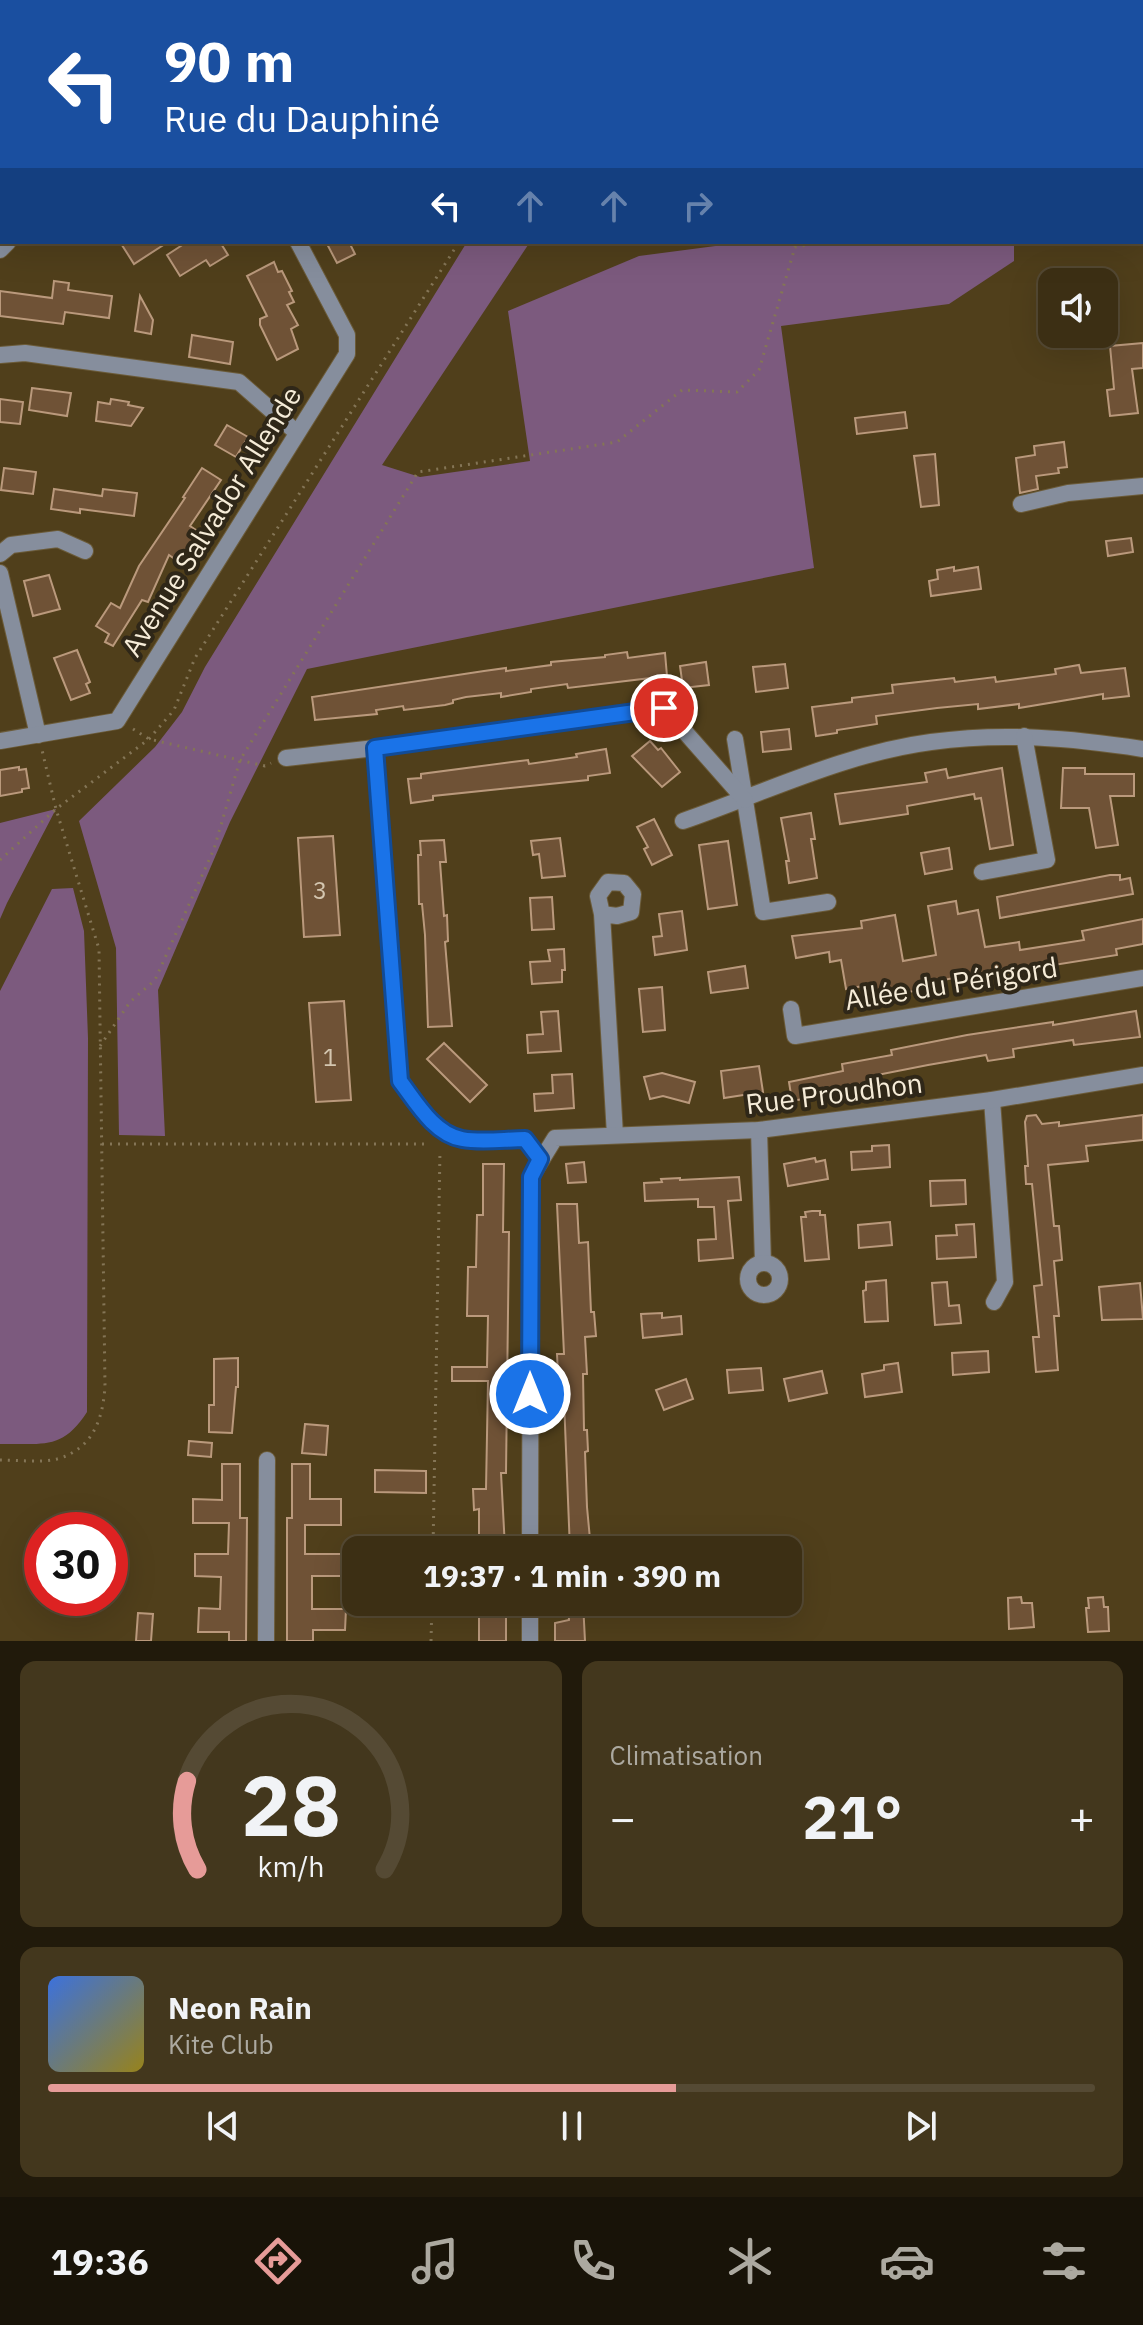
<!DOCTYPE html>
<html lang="fr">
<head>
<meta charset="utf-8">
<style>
  :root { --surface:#3c2f14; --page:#43371d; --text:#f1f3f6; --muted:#aca9a0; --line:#554a34; --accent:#e69b98 }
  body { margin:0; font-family:"IBM Plex Sans",sans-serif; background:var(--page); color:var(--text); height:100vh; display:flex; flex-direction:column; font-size:30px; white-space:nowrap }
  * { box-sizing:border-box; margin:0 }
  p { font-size:26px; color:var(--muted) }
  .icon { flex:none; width:44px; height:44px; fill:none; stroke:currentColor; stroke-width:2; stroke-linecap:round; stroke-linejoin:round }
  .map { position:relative; height:1641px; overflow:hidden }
  .details { display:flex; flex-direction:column; gap:20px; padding:20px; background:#211a0b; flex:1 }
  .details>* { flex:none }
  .guide { position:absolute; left:0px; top:0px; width:1144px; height:244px; box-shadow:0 8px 32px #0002,0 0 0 2px var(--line); background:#1a4fa0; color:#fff; overflow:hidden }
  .buttons { position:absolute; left:1038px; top:268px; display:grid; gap:16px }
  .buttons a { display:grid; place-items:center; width:80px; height:80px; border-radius:16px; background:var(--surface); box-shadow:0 8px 32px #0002,0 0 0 2px var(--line); font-size:40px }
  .speed { position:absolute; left:24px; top:1512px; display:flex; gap:16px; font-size:40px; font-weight:700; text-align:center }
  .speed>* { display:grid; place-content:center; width:104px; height:104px; border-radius:50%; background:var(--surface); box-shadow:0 8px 32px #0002,0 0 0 2px var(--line); line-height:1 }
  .speed .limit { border:12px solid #d22; background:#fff; color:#111 }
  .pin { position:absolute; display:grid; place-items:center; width:68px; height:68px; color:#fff; margin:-34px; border:4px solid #fff; border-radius:50%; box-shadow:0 2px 8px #0007 }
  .me { position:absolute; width:88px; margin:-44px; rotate:0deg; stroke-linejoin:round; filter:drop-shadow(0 0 6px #0008) }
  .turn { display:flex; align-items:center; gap:28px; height:168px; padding:0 32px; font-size:36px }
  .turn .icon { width:104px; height:104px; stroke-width:2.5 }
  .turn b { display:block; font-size:56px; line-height:68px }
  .lanes { display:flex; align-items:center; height:76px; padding:0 32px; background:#0003; justify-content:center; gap:40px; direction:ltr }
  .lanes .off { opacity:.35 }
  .big { font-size:60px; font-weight:700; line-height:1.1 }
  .details .card { flex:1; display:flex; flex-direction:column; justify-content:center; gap:12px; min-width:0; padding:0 28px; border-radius:16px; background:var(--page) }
  .details .dial { align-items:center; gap:0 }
  .dial svg { height:208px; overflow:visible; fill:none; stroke:var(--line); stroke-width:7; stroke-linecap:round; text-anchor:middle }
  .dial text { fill:var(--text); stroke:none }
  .song { display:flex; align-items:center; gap:24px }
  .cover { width:96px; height:96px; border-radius:12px; background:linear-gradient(135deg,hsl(220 70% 55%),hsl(50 70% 35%)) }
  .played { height:8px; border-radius:4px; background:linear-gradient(90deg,var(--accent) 60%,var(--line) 60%) }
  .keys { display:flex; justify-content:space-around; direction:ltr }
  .heat { display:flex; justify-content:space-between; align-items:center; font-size:44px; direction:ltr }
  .details .tiles { flex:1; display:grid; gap:20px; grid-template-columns:1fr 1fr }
  .card:last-child { grid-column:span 2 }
  .trip { position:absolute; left:342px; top:1536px; width:460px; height:80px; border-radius:16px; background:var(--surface); box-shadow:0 8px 32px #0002,0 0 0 2px var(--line); font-weight:700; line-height:80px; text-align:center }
  .menu { display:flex; height:128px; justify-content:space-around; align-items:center; background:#181308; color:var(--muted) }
  .menu .icon { width:56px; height:56px }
  .menu .active { color:var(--accent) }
  .menu b { font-size:36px; color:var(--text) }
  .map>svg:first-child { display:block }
  .green { fill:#7c5a7e }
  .building { fill:#6f5236; stroke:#ba997c; stroke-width:2 }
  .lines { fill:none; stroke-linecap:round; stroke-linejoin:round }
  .service-casing { stroke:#6b5b39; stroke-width:10 }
  .minor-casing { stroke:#6b5b39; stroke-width:18 }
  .path { stroke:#847556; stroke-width:3; stroke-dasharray:2 6; stroke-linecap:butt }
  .service { stroke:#868e9d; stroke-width:8 }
  .minor { stroke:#868e9d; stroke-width:16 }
  .route-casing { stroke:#114b97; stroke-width:20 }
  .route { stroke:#1a73e8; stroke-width:14 }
  .labels { text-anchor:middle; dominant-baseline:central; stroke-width:8; stroke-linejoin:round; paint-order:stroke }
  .number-label { font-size:24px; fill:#d4c6b0 }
  .street-label { font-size:28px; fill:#f6ecd8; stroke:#2f2718 }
</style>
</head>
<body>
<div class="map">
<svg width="1143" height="1641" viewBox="0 0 1143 1641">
  <rect width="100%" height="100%" fill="#503f1b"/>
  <g class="green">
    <polygon points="623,0 1063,0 1063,2 622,2"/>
    <polygon points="467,242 530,242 382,465 420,477 530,461 508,311 639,256 746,242 1014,242 1014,261 949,304 781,326 814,568 307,669 230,822 158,990 165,1136 119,1135 116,948 79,821 155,747 182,712 205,667"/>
    <polygon points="56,809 7,903 0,919 0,823"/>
    <path d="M73,888L84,931L88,1038L87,1412C62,1451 42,1443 0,1444V991L52,889Z"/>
  </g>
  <g class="building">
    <polygon points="120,242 168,242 134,264"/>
    <polygon points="187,242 220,242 228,255 210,266 206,260 180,276 167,255"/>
    <polygon points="326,242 349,242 355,254 337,263"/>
    <polygon points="274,262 278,272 282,271 292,291 289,292 294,302 287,305 298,325 291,329 298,349 277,360 260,325 260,319 267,316 247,276"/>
    <polygon points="54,281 69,283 68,290 112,296 109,318 65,312 63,324 0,316 0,291 52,298"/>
    <polygon points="140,296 153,320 151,334 135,331"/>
    <polygon points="192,335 233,342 230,364 189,357"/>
    <polygon points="1143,343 1143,368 1132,369 1138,413 1110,416 1107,390 1114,389 1110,346"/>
    <polygon points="32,388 71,393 67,416 29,410"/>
    <polygon points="0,399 23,402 20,424 0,422"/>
    <polygon points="111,399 129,402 128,405 143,408 131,426 96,421 98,402 110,404"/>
    <polygon points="905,412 907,428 857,434 855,418"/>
    <polygon points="227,425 248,437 236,457 215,445"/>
    <polygon points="1064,442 1067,467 1058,468 1059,473 1036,476 1038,489 1020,493 1016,458 1035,455 1034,446"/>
    <polygon points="935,454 939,505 921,507 914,456"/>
    <polygon points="4,468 36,472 33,494 1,490"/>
    <polygon points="202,468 221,480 190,526 199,532 179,562 169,555 148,602 142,600 113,646 105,642 109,634 96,626 111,603 120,608 139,566 185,498 183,497"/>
    <polygon points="54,489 102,496 103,489 137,493 134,516 80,509 80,513 51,509"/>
    <polygon points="1131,538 1133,552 1108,556 1106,541"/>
    <polygon points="954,567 954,571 978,567 981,589 931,596 929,581 938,579 937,570"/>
    <polygon points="49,575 60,609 33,616 24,581"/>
    <polygon points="77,650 90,682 86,684 90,693 71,700 54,658"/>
    <polygon points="627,652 628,658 665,653 667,676 568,688 567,684 531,689 531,692 501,697 501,693 466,697 453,700 453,703 445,705 404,710 403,706 376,710 377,714 315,720 312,697 484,671 506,668 506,671 551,665 551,662 605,657 605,655"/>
    <polygon points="706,662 709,685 683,688 680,666"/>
    <polygon points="785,664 788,688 756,692 753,667"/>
    <polygon points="1079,665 1081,673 1125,668 1129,696 1103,699 1103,694 1019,708 1019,704 978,709 978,704 937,708 876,716 877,724 837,730 837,733 816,736 812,707 852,702 852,698 893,693 892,685 954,678 955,682 995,677 996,682 1056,674 1055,669"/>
    <polygon points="789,729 791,749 763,752 761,732"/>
    <polygon points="650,741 658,750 661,748 680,772 662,787 632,756"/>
    <polygon points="606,749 610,773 588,776 588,780 433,796 433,800 411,803 408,779 421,778 421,774 520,761 528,760 529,764 577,757 576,754"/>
    <polygon points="19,767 19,770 26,769 29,788 22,789 22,792 0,796 0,770"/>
    <polygon points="1002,768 1013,845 990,849 981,798 975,799 974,794 907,806 908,814 840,824 835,794 927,782 925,773 946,769 948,778"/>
    <polygon points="1063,768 1085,768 1085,774 1134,774 1134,796 1110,796 1118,845 1096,848 1089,808 1061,808"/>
    <polygon points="811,813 815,839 811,839 817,878 789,883 786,861 789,861 781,818"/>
    <polygon points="654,819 672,855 652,865 644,849 648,847 637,827"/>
    <polygon points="333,836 340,935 304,937 298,838"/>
    <polygon points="560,838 565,876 542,878 539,854 533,855 531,841"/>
    <polygon points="444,840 446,862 440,862 444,916 447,915 448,941 445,942 452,1026 428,1027 425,935 422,904 419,904 418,855 421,855 420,841"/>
    <polygon points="728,841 737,905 708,909 699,845"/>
    <polygon points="949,848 952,869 925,874 921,853"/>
    <polygon points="1110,875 1120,875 1120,880 1130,878 1133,894 1000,918 997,897"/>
    <polygon points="552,897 554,929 532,930 530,898"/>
    <polygon points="956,901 958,914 978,910 985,947 1019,942 1020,950 1084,940 1082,931 1143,919 1143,944 1116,949 1117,955 1003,973 1003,969 932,982 933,988 871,998 869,985 846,989 841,960 830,962 829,952 796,958 792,936 862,928 861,921 895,915 903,961 936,955 928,906"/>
    <polygon points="682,911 687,950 655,955 653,937 662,936 659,914"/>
    <polygon points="564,949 565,970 562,970 562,982 532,984 530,962 550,961 548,950"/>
    <polygon points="745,966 748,988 711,993 708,972"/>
    <polygon points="662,987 665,1030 643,1032 639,989"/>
    <polygon points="344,1001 351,1100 316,1102 309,1003"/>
    <polygon points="558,1011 561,1051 528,1053 527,1035 543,1034 541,1012"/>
    <polygon points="1136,1011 1140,1037 1074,1045 1073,1040 1013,1049 1014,1057 988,1061 986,1055 928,1065 877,1075 878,1081 823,1091 824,1095 792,1101 789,1082 843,1071 842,1064 892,1055 891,1050 967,1035 1053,1022 1053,1025"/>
    <polygon points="444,1043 487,1085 470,1102 427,1059"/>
    <polygon points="759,1066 763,1092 724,1098 721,1071"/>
    <polygon points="662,1073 695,1082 689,1103 663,1096 650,1099 644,1077"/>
    <polygon points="572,1074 574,1108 535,1111 534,1094 553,1093 552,1075"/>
    <polygon points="1036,1115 1042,1124 1059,1122 1059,1126 1143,1115 1143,1140 1086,1146 1088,1161 1048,1165 1054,1226 1059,1226 1062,1260 1054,1261 1059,1316 1054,1316 1058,1370 1036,1372 1033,1337 1039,1337 1034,1286 1042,1285 1032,1184 1026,1184 1025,1166 1028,1166 1025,1122 1027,1116"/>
    <polygon points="889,1145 890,1167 852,1170 851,1152 872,1151 872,1146"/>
    <polygon points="815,1158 816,1162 825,1160 828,1179 788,1186 784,1164"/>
    <polygon points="584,1162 586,1182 568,1183 566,1164"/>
    <polygon points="483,1164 504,1164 503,1232 509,1232 506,1473 501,1473 505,1548 479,1548 479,1509 474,1510 473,1489 486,1489 488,1381 452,1381 452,1367 487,1367 488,1316 467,1316 468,1267 476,1267 477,1215 483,1215"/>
    <polygon points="739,1177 741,1200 728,1201 733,1258 699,1261 698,1240 716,1239 714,1207 698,1207 698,1199 645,1201 644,1183 662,1182 661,1179 680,1178 680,1180"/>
    <polygon points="965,1180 966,1204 931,1206 930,1181"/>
    <polygon points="557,1204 577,1204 579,1243 588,1242 591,1312 594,1312 596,1336 585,1337 587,1374 583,1374 584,1430 587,1430 588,1451 585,1452 587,1507 591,1550 570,1550 563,1375 558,1375 557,1354 564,1354"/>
    <polygon points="812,1211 820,1211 820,1215 825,1215 829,1259 805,1261 801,1217 806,1217 805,1212"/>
    <polygon points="890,1222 892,1245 859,1248 858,1225"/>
    <polygon points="974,1224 976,1257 937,1259 936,1236 957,1235 956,1225"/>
    <polygon points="886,1280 888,1321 865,1322 863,1291 866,1290 866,1282"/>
    <polygon points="947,1282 949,1306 959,1305 961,1323 935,1325 932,1283"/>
    <polygon points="1140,1283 1143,1319 1102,1320 1099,1287"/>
    <polygon points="662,1313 662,1318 681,1316 682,1334 643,1338 641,1314"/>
    <polygon points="988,1351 989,1372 953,1375 952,1353"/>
    <polygon points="238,1358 238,1387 236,1387 232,1433 209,1432 209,1405 214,1405 214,1359"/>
    <polygon points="898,1363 902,1392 865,1397 862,1374 884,1370 884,1365"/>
    <polygon points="761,1368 763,1390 729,1393 727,1370"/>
    <polygon points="822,1371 827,1393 789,1401 784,1379"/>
    <polygon points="686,1379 693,1399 664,1410 656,1390"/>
    <polygon points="305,1424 328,1426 326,1455 302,1453"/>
    <polygon points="189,1441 212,1443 211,1457 188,1455"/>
    <polygon points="222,1464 240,1464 240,1518 247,1518 246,1641 229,1641 229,1632 198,1632 199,1608 220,1609 221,1577 195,1576 195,1554 228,1554 229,1523 193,1523 193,1499 222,1500"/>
    <polygon points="292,1464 310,1464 310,1499 341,1499 341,1525 305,1525 305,1554 341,1554 341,1576 312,1576 312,1609 346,1609 345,1630 313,1630 313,1641 287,1641 287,1518 292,1518"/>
    <polygon points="375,1470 426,1471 426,1493 375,1492"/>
    <polygon points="1021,1597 1022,1603 1032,1603 1034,1627 1009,1629 1008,1598"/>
    <polygon points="1103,1597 1104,1607 1108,1607 1109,1631 1088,1632 1086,1608 1089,1608 1088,1598"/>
    <rect x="479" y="1602" width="27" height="39"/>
    <polygon points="568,1602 583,1602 585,1641 555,1641 555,1623 569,1620"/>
    <polygon points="138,1613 153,1614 151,1641 136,1641"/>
  </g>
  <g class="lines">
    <g class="service-casing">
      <polyline id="service" points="35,0 36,2"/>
    </g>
    <g class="minor-casing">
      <g id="minor">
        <polyline points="82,0 83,2"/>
        <polyline points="401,2 401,0"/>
        <polyline points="0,250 8,242"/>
        <polyline points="0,355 25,353 239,382 296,432"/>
        <polyline points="1021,504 1068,493 1143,486"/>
        <polyline points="0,554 11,545 58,539 85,551"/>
        <polyline points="0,573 38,735"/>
        <polyline points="735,739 763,912 828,902"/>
        <polyline points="0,741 117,721 347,354 347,335 298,242"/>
        <polyline points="286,758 375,748"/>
        <path d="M683,821C764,793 846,753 931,742C1003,732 1072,738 1143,749"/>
        <polyline points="982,872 1047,860 1024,736"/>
        <polyline points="602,914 617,916 631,912 633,894 624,883 608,882 598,896 602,914 615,1135"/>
        <polyline points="791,1009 795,1036 1143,978"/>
        <polyline points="992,1100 1005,1282 994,1302"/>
        <polyline points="759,1130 763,1263"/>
        <path d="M540,1159L525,1139C505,1139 482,1143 462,1139C434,1134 416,1102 400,1081L375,748L664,708L745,800"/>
        <circle cx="764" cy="1279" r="16"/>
        <polyline points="530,1550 531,1177 555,1138 759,1130 992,1100 1143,1075"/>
        <polyline points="266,1641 267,1460"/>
        <polyline points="530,1641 530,1602"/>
      </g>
    </g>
    <g class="path">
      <polyline points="1115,0 1116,2"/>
      <polyline points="612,2 614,0"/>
      <polyline points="1142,52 1143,54"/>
      <polyline points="1142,193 1143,193"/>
      <polyline points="133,729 149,739 265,766 271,763"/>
      <polyline points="0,860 56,809 149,739 174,710 195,658 459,242"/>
      <polyline points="100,1046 130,1002 155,980 214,849 240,760 418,472 617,442 682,390 737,392 759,370 795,247 829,242"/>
      <polyline points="102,1144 429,1144"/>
      <path d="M0,1460C17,1460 40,1463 57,1459C93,1449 103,1419 105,1386L99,949L56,809L42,750"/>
      <polyline points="433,1550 440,1150"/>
      <polyline points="431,1641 432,1602"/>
    </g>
    <use href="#service" class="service"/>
    <use href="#minor" class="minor"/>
  </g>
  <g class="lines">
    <g class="route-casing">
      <path id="route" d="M530,1394L531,1177L540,1159L525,1139C505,1139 482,1143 462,1139C434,1134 416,1102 400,1081L375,748L664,708"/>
    </g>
    <use href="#route" class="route"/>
  </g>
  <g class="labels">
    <g class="number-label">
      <text x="320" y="890">3</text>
      <text x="330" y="1057">1</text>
    </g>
    <g class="street-label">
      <text transform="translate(211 521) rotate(-58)">Avenue Salvador Allende</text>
      <text transform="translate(951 983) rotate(-9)">Allée du Périgord</text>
      <text transform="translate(834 1093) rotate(-7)">Rue Proudhon</text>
    </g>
  </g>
</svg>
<div class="buttons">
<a><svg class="icon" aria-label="sound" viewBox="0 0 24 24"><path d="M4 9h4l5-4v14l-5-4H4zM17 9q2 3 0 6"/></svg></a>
</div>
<div class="speed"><div class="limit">30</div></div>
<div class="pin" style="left:664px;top:708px;background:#d93025"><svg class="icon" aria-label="arrive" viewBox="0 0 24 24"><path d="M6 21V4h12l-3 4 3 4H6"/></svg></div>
<svg class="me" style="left:530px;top:1394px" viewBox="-20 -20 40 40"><circle r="17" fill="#1a73e8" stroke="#fff" stroke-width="3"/><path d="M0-11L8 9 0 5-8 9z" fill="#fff"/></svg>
<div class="trip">19:37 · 1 min · 390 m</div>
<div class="guide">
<div class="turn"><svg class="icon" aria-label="left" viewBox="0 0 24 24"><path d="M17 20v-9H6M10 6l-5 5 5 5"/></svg><div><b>90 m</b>Rue du Dauphiné</div></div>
<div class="lanes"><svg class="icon" aria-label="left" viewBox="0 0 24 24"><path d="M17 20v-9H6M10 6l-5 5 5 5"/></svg><svg class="icon off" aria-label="ahead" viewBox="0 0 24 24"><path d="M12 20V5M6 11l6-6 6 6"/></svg><svg class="icon off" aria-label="ahead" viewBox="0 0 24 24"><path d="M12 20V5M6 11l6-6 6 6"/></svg><svg class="icon off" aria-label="right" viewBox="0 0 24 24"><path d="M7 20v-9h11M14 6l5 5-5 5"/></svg></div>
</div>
</div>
<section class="details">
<div class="tiles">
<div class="card dial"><svg viewBox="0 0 100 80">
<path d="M14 69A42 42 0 1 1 86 69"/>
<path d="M14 69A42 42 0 0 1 10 35" stroke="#e69b98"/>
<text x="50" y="56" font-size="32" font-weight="700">28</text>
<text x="50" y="72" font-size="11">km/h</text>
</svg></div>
<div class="card"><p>Climatisation</p>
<div class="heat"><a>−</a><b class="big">21°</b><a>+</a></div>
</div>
<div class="card">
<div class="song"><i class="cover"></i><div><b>Neon Rain</b><p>Kite Club</p></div></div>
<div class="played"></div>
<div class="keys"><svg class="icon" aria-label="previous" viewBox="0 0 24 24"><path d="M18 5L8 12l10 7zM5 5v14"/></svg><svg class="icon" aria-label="pause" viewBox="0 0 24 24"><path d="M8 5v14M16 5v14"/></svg><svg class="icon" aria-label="next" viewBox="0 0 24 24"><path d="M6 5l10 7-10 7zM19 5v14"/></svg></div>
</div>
</div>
</section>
<nav class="menu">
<b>19:36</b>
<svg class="icon active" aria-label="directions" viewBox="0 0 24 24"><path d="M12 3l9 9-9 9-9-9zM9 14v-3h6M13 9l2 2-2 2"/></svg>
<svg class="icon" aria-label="music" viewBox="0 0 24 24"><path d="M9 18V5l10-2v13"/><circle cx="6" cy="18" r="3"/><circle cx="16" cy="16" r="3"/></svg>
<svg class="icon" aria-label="phone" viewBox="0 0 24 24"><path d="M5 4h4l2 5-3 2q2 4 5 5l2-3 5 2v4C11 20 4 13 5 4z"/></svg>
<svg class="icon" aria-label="climate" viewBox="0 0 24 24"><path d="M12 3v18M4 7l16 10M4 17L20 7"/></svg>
<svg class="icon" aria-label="car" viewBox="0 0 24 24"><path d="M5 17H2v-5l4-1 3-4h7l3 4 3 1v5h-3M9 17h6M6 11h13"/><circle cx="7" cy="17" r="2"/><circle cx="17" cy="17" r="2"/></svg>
<svg class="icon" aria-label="filters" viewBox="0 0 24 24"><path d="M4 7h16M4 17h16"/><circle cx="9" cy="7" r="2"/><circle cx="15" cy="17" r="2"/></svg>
</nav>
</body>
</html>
